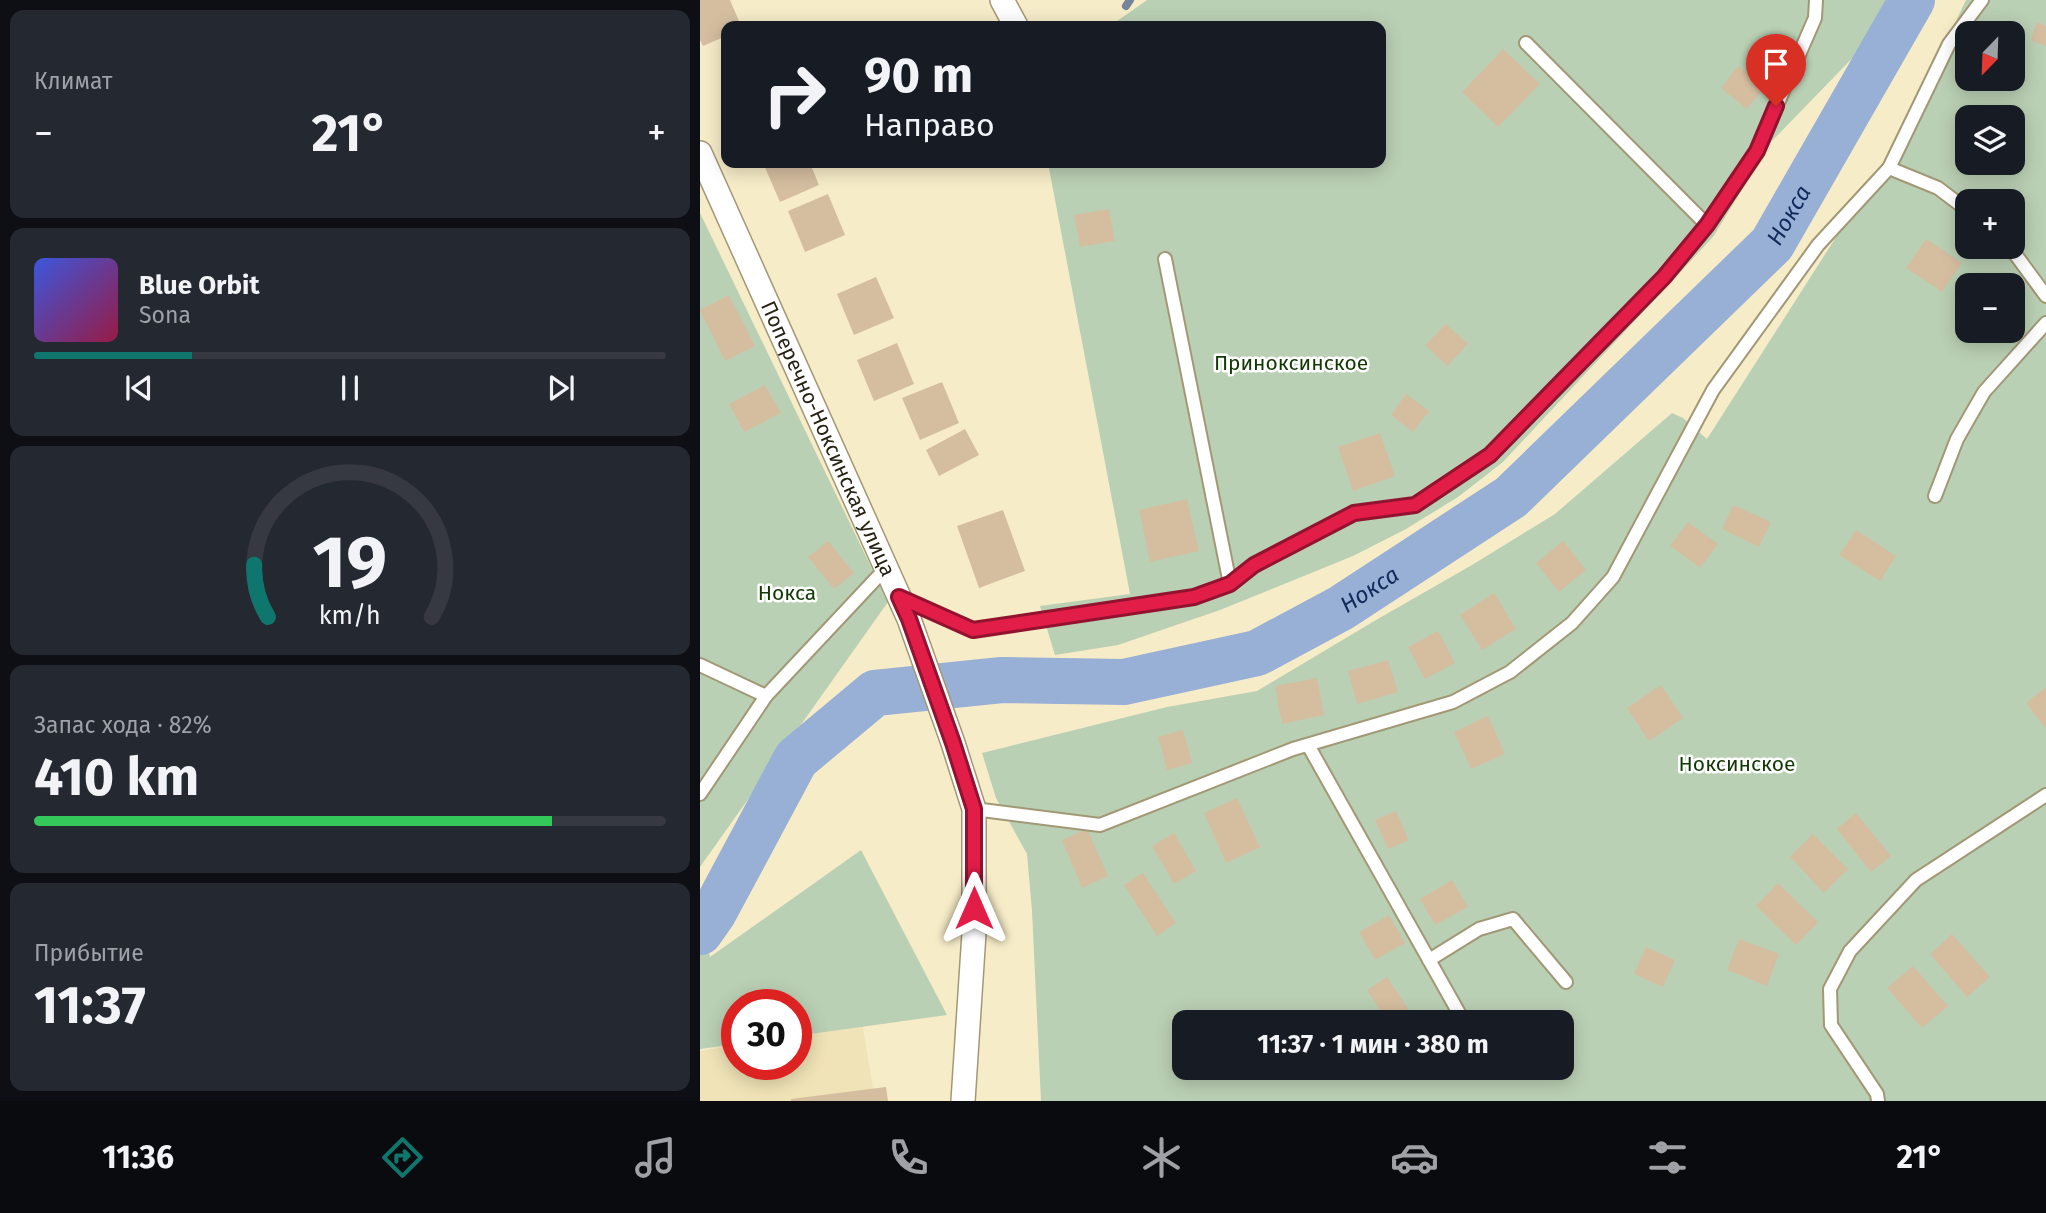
<!DOCTYPE html>
<html lang="ru">
<head>
<meta charset="utf-8">
<style>
  :root { --surface:#171b24; --page:#242831; --text:#f1f3f6; --muted:#9ea1a6; --line:#363941; --accent:#0f766e }
  body { margin:0; font-family:"Fira Sans",sans-serif; background:var(--page); color:var(--text); height:100vh; display:flex; flex-direction:column; font-size:26px; white-space:nowrap }
  * { box-sizing:border-box; margin:0 }
  p { font-size:23px; color:var(--muted) }
  .icon { flex:none; width:38px; height:38px; fill:none; stroke:currentColor; stroke-width:2; stroke-linecap:round; stroke-linejoin:round }
  .map { position:relative; flex:1; overflow:hidden }
  .drawer { display:flex; flex-direction:column; gap:10px; padding:10px; background:#0d0f14; width:700px }
  .drawer>* { flex:none }
  .top-card { position:absolute; left:21px; top:21px; width:665px; height:147px; border-radius:14px; box-shadow:0 4px 18px #0003; background:#171b24; color:var(--text); overflow:hidden }
  .needle { width:46px; rotate:203deg }
  .tools { position:absolute; left:1255px; top:21px; display:grid; gap:14px }
  .tools a { display:grid; place-items:center; width:70px; height:70px; border-radius:14px; background:var(--surface); box-shadow:0 4px 18px #0003; font-size:35px }
  .speed { position:absolute; left:21px; top:989px; display:flex; gap:14px; font-size:35px; font-weight:700; text-align:center }
  .speed>* { display:grid; place-content:center; width:91px; height:91px; border-radius:50%; background:var(--surface); box-shadow:0 4px 18px #0003; line-height:1 }
  .speed .limit { border:10px solid #d22; background:#fff; color:#111 }
  .pin { position:absolute; display:grid; place-items:center; width:60px; height:60px; color:#fff; margin:-72px -30px; border-radius:50% 50% 50% 0; rotate:-45deg; box-shadow:0 0 7px #0007 }
  .pin .icon { rotate:45deg }
  .me { position:absolute; width:77px; margin:-38px; rotate:0deg; stroke-linejoin:round; filter:drop-shadow(0 0 5px #0008) }
  .turn { display:flex; align-items:center; gap:24px; height:147px; padding:0 28px; font-size:32px }
  .turn .icon { width:91px; height:91px; stroke-width:2.5 }
  .turn b { display:block; font-size:49px; line-height:60px }
  .big { font-size:52px; font-weight:700; line-height:1.1 }
  .drawer .tile { flex:1; display:flex; flex-direction:column; justify-content:center; gap:10px; min-width:0; padding:0 24px; border-radius:14px; background:var(--page) }
  .drawer .dial { align-items:center; gap:0 }
  .dial svg { height:182px; overflow:visible; fill:none; stroke:var(--line); stroke-width:7; stroke-linecap:round; text-anchor:middle }
  .dial text { fill:var(--text); stroke:none }
  .song { display:flex; align-items:center; gap:21px }
  .cover { width:84px; height:84px; border-radius:10px; background:linear-gradient(135deg,hsl(230 70% 55%),hsl(340 70% 35%)) }
  .played { height:7px; border-radius:4px; background:linear-gradient(90deg,var(--accent) 25%,var(--line) 25%) }
  .keys { display:flex; justify-content:space-around; direction:ltr }
  .heat { display:flex; justify-content:space-between; align-items:center; font-size:38px; direction:ltr }
  .charge { height:10px; border-radius:5px; background:linear-gradient(90deg,#34c759 82%,var(--line) 0) }
  .trip { position:absolute; left:472px; top:1010px; width:402px; height:70px; border-radius:14px; background:var(--surface); box-shadow:0 4px 18px #0003; font-weight:700; line-height:70px; text-align:center }
  .dock { display:flex; height:112px; justify-content:space-around; align-items:center; background:#090b0e; color:var(--muted) }
  .dock .icon { width:49px; height:49px }
  .dock .active { color:var(--accent) }
  .dock b { font-size:32px; color:var(--text) }
  main { display:flex; flex:1; min-height:0 }
  .map>svg:first-child { display:block }
  .built { fill:#f0e3b7 }
  .green { fill:#bad0b4; fill-rule:evenodd }
  .lines { fill:none; stroke-linecap:round; stroke-linejoin:round }
  .stream { stroke:#76859c; stroke-width:8 }
  .river { stroke:#98afd6; stroke-width:46 }
  .building { fill:#d5bea0 }
  .lane-casing { stroke:#a29876; stroke-width:16 }
  .street-casing { stroke:#a29876; stroke-width:26 }
  .lane { stroke:#fff; stroke-width:12 }
  .street { stroke:#fff; stroke-width:23 }
  .route-casing { stroke:#92132f; stroke-width:18 }
  .route { stroke:#e11d48; stroke-width:12 }
  .labels { text-anchor:middle; dominant-baseline:central; stroke-width:5; stroke-linejoin:round; paint-order:stroke }
  .park-label { font-size:21px; fill:#113903; stroke:#fff }
  .street-label { font-size:21px; fill:#262214; stroke:#fff }
  .water-label { font-size:23px; font-style:italic; fill:#102a5a; stroke:#fff }
</style>
</head>
<body>
<main>
<section class="drawer">
<div class="tile"><p>Климат</p>
<div class="heat"><a>−</a><b class="big">21°</b><a>+</a></div>
</div>
<div class="tile">
<div class="song"><i class="cover"></i><div><b>Blue Orbit</b><p>Sona</p></div></div>
<div class="played"></div>
<div class="keys"><svg class="icon" aria-label="previous" viewBox="0 0 24 24"><path d="M18 5L8 12l10 7zM5 5v14"/></svg><svg class="icon" aria-label="pause" viewBox="0 0 24 24"><path d="M8 5v14M16 5v14"/></svg><svg class="icon" aria-label="next" viewBox="0 0 24 24"><path d="M6 5l10 7-10 7zM19 5v14"/></svg></div>
</div>
<div class="tile dial"><svg viewBox="0 0 100 80">
<path d="M14 69A42 42 0 1 1 86 69"/>
<path d="M14 69A42 42 0 0 1 8 46" stroke="#0f766e"/>
<text x="50" y="56" font-size="32" font-weight="700">19</text>
<text x="50" y="72" font-size="11">km/h</text>
</svg></div>
<div class="tile"><p>Запас хода · 82%</p><b class="big">410 km</b><div class="charge"></div></div>
<div class="tile"><p>Прибытие</p><b class="big">11:37</b></div>
</section>
<div class="map">
<svg width="1346" height="1101" viewBox="0 0 1346 1101">
  <rect width="100%" height="100%" fill="#f7ecc8"/>
  <polygon class="built" points="162,1022 175,1101 0,1101 0,1051 37,1045 37,1064 96,1064 96,1034"/>
  <g class="green">
    <polygon points="447,0 1189,0 1169,41 1071,142 1013,237 803,462 758,497 706,529 653,556 520,610 418,645 355,655 340,606 430,594 348,163 681,163 681,26 410,26"/>
    <path d="M1266,0H1346V1101H341L332,911L327,854L296,798L282,753L467,707L557,691L676,620L772,565L855,514L972,413L983,418L1007,439L1184,162L1245,44ZM1267,33H1312V79H1267ZM1267,117H1312V163H1267ZM1267,201H1312V247H1267ZM1267,285H1312V331H1267ZM485,1022H863V1068H485Z"/>
    <polygon points="0,213 188,602 0,867"/>
    <polygon points="161,850 247,1015 96,1036 96,1004 37,1004 37,1044 0,1049 0,903 1,902 10,957"/>
  </g>
  <g class="lines">
    <polyline class="stream" points="426,6 430,0"/>
    <path class="river" id="s1" d="M0,932L14,912L96,759L175,693L302,680L424,682L557,653L641,608L811,497L1072,244L1212,0"/>
  </g>
  <g class="building">
    <polygon points="0,0 30,0 41,26 26,26 26,36 3,46 0,40"/>
    <polygon points="1337,22 1346,26 1346,46 1331,40"/>
    <polygon points="803,49 840,84 798,127 762,92"/>
    <polygon points="1038,66 1065,87 1047,109 1021,88"/>
    <polygon points="63,163 110,163 119,185 80,202"/>
    <polygon points="128,194 145,235 105,252 88,211"/>
    <polygon points="409,209 415,241 380,247 374,215"/>
    <polygon points="1226,239 1262,263 1242,292 1206,268"/>
    <polygon points="176,277 194,318 154,335 137,294"/>
    <polygon points="29,295 55,346 25,361 0,310"/>
    <polygon points="746,324 768,344 747,366 725,345"/>
    <polygon points="197,343 214,384 174,401 157,360"/>
    <polygon points="242,382 259,423 220,440 202,398"/>
    <polygon points="65,385 81,413 44,432 29,404"/>
    <polygon points="706,394 729,411 713,432 691,415"/>
    <polygon points="265,429 279,455 239,476 226,450"/>
    <polygon points="680,433 695,476 653,491 638,447"/>
    <polygon points="487,499 499,551 450,562 439,510"/>
    <polygon points="1033,505 1071,522 1059,547 1022,529"/>
    <polygon points="303,510 325,571 279,588 257,526"/>
    <polygon points="988,522 1018,544 1000,568 970,546"/>
    <polygon points="1156,530 1196,556 1180,581 1139,555"/>
    <polygon points="128,541 154,573 134,589 108,557"/>
    <polygon points="863,541 886,570 859,592 836,563"/>
    <polygon points="794,593 816,629 782,650 760,615"/>
    <polygon points="738,631 755,663 725,679 708,647"/>
    <polygon points="688,660 698,692 657,704 648,671"/>
    <polygon points="617,678 624,715 582,724 575,686"/>
    <polygon points="961,685 983,718 949,741 927,708"/>
    <polygon points="1346,687 1346,729 1326,703"/>
    <polygon points="788,716 805,754 771,769 754,732"/>
    <polygon points="483,730 492,763 467,770 458,737"/>
    <polygon points="537,798 560,847 526,863 504,813"/>
    <polygon points="696,811 709,840 688,849 675,820"/>
    <polygon points="1156,813 1191,856 1171,872 1137,829"/>
    <polygon points="387,829 408,876 382,888 362,840"/>
    <polygon points="474,833 496,871 474,884 452,846"/>
    <polygon points="1113,834 1148,869 1124,893 1090,857"/>
    <polygon points="443,873 476,923 457,936 424,885"/>
    <polygon points="752,880 768,907 735,925 720,899"/>
    <polygon points="1078,883 1118,922 1096,945 1056,906"/>
    <polygon points="689,915 705,943 675,960 659,932"/>
    <polygon points="1252,934 1290,977 1267,997 1230,954"/>
    <polygon points="1039,939 1079,954 1067,986 1027,970"/>
    <polygon points="946,947 975,960 963,987 934,974"/>
    <polygon points="1213,966 1248,1006 1222,1028 1187,988"/>
    <polygon points="687,977 709,1010 692,1022 688,1022 667,990"/>
    <polygon points="186,1087 188,1101 91,1101 91,1099"/>
  </g>
  <g class="lines">
    <g class="lane-casing">
      <g id="lane">
        <polyline points="826,43 1007,225"/>
        <polyline points="1189,168 1238,188 1267,210"/>
        <polyline points="1310,247 1346,296"/>
        <polyline points="465,259 530,584"/>
        <polyline points="1235,496 1257,439 1284,392 1346,323"/>
        <polyline points="199,597 273,630 494,597 530,584 554,565 654,513 715,505 790,455 964,277 1007,225 1057,151 1115,18 1116,0"/>
        <polyline points="0,665 66,696"/>
        <polyline points="608,745 764,1022"/>
        <polyline points="0,794 66,696 186,568"/>
        <polyline points="274,809 400,825 593,749 753,702 810,672 872,623 913,577 1013,390 1118,245 1189,168 1249,44 1282,0"/>
        <polyline points="729,960 779,929 813,919 866,982"/>
        <polyline points="1178,1101 1177,1094 1131,1025 1130,989 1150,951 1216,880 1346,795"/>
      </g>
    </g>
    <g class="street-casing">
      <g id="street">
        <polyline points="302,0 316,26"/>
        <path id="s2" d="M0,153L209,619L253,743L274,809V933L263,1101"/>
      </g>
    </g>
    <use href="#lane" class="lane"/>
    <use href="#street" class="street"/>
  </g>
  <g class="lines">
    <g class="route-casing">
      <polyline id="route" points="274,908 274,809 253,743 209,619 199,597 273,630 494,597 530,584 554,565 654,513 715,505 790,455 964,277 1007,225 1057,151 1076,106"/>
    </g>
    <use href="#route" class="route"/>
  </g>
  <g class="labels">
    <g class="park-label">
      <text x="591" y="363">Приноксинское</text>
      <text x="87" y="593">Нокса</text>
      <text x="1037" y="764">Ноксинское</text>
    </g>
    <g class="street-label">
      <text stroke="none"><textPath href="#s2" startOffset="313">Поперечно-Ноксинская улица</textPath></text>
    </g>
    <g class="water-label">
      <text stroke="none"><textPath href="#s1" startOffset="1382">Нокса</textPath></text>
      <text stroke="none"><textPath href="#s1" startOffset="816">Нокса</textPath></text>
    </g>
  </g>
</svg>
<div class="tools">
<a><svg class="needle" viewBox="-14 -14 28 28"><path d="M0-13l5 13h-10z" fill="#e53935"/><path d="M0 13l5-13h-10z" fill="#9ea1a6"/></svg></a>
<a><svg class="icon" aria-label="layers" viewBox="0 0 24 24"><path d="M12 4l9 5-9 5-9-5zM3 14l9 5 9-5"/></svg></a>
<a>+</a>
<a>−</a>
</div>
<div class="speed"><div class="limit">30</div></div>
<div class="pin" style="left:1076px;top:106px;background:#d93025"><svg class="icon" aria-label="arrive" viewBox="0 0 24 24"><path d="M6 21V4h12l-3 4 3 4H6"/></svg></div>
<svg class="me" style="left:274px;top:908px" viewBox="-20 -20 40 40"><path d="M0-17L14 15 0 8-14 15z" fill="#e11d48" stroke="#fff" stroke-width="4"/></svg>
<div class="trip">11:37 · 1 мин · 380 m</div>
<div class="top-card">
<div class="turn"><svg class="icon" aria-label="right" viewBox="0 0 24 24"><path d="M7 20v-9h11M14 6l5 5-5 5"/></svg><div><b>90 m</b>Направо</div></div>
</div>
</div>
</main>
<nav class="dock">
<b>11:36</b>
<svg class="icon active" aria-label="directions" viewBox="0 0 24 24"><path d="M12 3l9 9-9 9-9-9zM9 14v-3h6M13 9l2 2-2 2"/></svg>
<svg class="icon" aria-label="music" viewBox="0 0 24 24"><path d="M9 18V5l10-2v13"/><circle cx="6" cy="18" r="3"/><circle cx="16" cy="16" r="3"/></svg>
<svg class="icon" aria-label="phone" viewBox="0 0 24 24"><path d="M5 4h4l2 5-3 2q2 4 5 5l2-3 5 2v4C11 20 4 13 5 4z"/></svg>
<svg class="icon" aria-label="climate" viewBox="0 0 24 24"><path d="M12 3v18M4 7l16 10M4 17L20 7"/></svg>
<svg class="icon" aria-label="car" viewBox="0 0 24 24"><path d="M5 17H2v-5l4-1 3-4h7l3 4 3 1v5h-3M9 17h6M6 11h13"/><circle cx="7" cy="17" r="2"/><circle cx="17" cy="17" r="2"/></svg>
<svg class="icon" aria-label="filters" viewBox="0 0 24 24"><path d="M4 7h16M4 17h16"/><circle cx="9" cy="7" r="2"/><circle cx="15" cy="17" r="2"/></svg>
<b>21°</b>
</nav>
</body>
</html>
